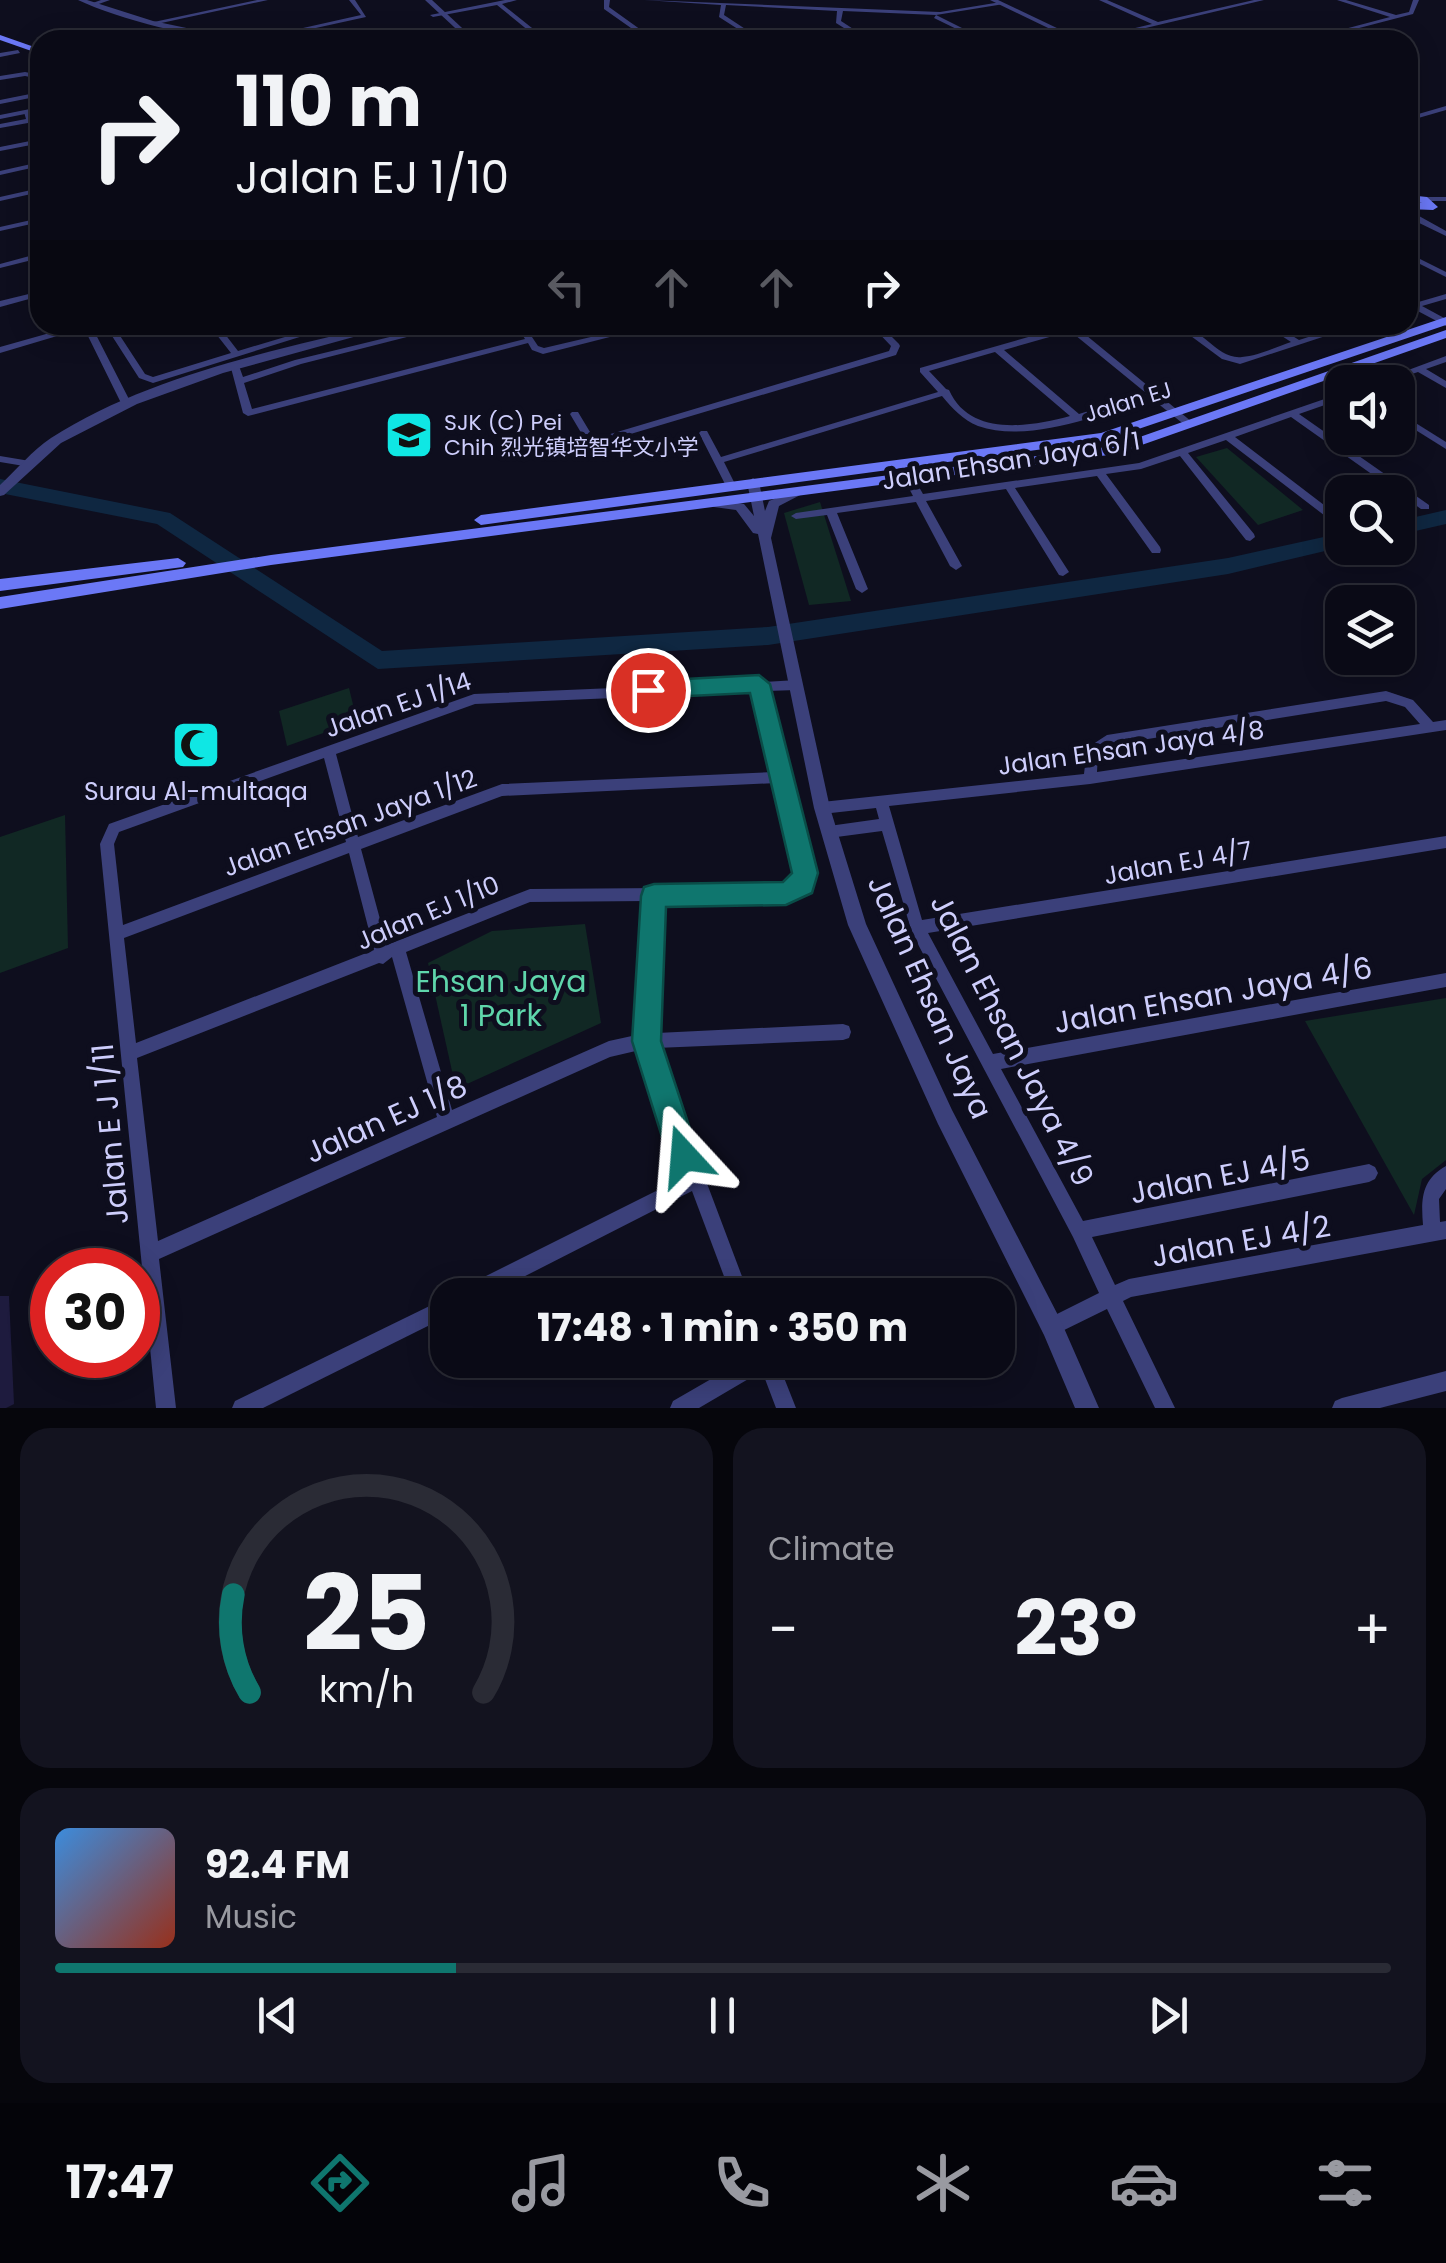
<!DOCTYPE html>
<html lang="en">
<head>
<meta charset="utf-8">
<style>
  :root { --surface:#0a0a16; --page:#13131f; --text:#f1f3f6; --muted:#999aa1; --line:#2a2b35; --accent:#0f766e }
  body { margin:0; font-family:Poppins,"Noto Sans SC",sans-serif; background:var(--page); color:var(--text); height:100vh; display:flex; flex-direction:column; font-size:38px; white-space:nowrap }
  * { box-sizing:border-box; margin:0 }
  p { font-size:32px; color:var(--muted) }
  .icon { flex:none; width:55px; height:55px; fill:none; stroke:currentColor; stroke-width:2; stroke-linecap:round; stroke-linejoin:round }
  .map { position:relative; height:1408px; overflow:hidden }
  .sheet { display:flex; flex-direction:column; gap:20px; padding:20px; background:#06060c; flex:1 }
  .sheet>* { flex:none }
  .guide { position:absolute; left:30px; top:30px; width:1388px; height:305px; border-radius:30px; box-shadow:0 5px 25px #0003,0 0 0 2px var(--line); background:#0a0a16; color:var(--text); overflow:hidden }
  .fabs { position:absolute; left:1325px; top:365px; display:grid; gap:20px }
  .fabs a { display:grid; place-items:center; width:90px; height:90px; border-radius:20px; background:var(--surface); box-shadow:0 5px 25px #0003,0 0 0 2px var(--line); font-size:50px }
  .speed { position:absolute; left:30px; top:1248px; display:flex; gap:20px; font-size:50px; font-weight:700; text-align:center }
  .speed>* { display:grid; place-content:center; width:130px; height:130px; border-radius:50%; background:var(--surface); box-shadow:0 5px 25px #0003,0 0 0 2px var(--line); line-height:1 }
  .speed .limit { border:15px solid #d22; background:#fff; color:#111 }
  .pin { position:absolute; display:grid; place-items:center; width:85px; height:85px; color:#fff; margin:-42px; border:5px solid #fff; border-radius:50%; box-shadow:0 2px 10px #0007 }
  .me { position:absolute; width:110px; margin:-55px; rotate:341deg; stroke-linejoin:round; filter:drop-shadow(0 0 8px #0008) }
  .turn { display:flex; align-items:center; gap:35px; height:210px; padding:0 40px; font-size:45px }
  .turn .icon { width:130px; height:130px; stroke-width:2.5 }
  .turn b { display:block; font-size:70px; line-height:85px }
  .lanes { display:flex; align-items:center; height:95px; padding:0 40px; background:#0003; justify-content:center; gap:50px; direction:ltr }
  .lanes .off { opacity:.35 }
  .big { font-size:75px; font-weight:700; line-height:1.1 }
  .sheet .card { flex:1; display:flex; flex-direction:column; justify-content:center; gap:15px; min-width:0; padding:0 35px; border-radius:30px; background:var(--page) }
  .sheet .dial { align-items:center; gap:0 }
  .dial svg { height:260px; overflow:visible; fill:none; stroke:var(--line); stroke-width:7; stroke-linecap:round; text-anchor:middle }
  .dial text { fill:var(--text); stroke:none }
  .song { display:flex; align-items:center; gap:30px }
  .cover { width:120px; height:120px; border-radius:15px; background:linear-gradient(135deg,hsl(210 70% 55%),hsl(10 70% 35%)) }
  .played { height:10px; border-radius:5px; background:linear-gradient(90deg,var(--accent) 30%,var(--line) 30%) }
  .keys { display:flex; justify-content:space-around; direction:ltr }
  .heat { display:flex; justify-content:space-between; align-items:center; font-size:55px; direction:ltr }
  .sheet .tiles { flex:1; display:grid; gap:20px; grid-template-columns:1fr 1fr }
  .card:last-child { grid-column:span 2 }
  .trip { position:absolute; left:430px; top:1278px; width:585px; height:100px; border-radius:30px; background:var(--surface); box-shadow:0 5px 25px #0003,0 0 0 2px var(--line); font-weight:700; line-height:100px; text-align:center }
  .dock { display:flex; height:160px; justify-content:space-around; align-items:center; background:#040409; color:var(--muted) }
  .dock .icon { width:70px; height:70px }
  .dock .current { color:var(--accent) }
  .dock b { font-size:45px; color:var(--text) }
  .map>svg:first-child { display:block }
  .green { fill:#112824 }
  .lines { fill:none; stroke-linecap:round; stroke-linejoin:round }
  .river { fill:#0f2741; fill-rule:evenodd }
  .building { fill:#1e1b3e }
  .minor { fill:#3b407a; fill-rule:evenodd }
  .tertiary { fill:#3b407a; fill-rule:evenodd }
  .secondary { fill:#6b78f6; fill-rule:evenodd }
  .route { fill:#0f766e; stroke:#0a4d48; stroke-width:2.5 }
  .labels { text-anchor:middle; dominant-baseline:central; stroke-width:10; stroke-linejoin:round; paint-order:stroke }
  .far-street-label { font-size:22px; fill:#cecefc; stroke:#0e0e1e }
  .far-poi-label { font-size:22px; fill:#cecefc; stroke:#0e0e1e; text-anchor:start }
  .street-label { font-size:25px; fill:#cecefc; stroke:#0e0e1e }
  .poi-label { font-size:25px; fill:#cecefc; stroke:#0e0e1e }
  .near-park-label { font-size:30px; fill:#5fd6ab; stroke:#0e0e1e }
  .near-street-label { font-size:30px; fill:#cecefc; stroke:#0e0e1e }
</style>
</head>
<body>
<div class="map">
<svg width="1446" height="1408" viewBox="0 0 1446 1408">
  <rect width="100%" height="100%" fill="#0e0e1e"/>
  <g class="green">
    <polygon points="1227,448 1303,510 1258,525 1196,457"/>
    <polygon points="820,502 851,601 809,605 784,513"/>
    <polygon points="349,688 357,721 287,746 279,711"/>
    <polygon points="65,815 68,948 0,973 0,837"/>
    <polygon points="585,924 601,1023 456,1089 428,963 492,931"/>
    <polygon points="1446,998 1446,1160 1422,1179 1414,1215 1305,1021"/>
  </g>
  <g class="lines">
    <g class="river">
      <polygon points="0,479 170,513 382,651 768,627 1228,558 1342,533 1342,547 1228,574 768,645 378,669 157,524 0,493"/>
      <polygon points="1446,510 1446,524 1398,535 1398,521"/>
    </g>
  </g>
  <g class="building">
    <polygon points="208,730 215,743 181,756 176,746"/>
    <polygon points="0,1296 9,1296 14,1404 6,1408 0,1408"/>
  </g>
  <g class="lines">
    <g class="minor">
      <polygon points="101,0 110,0 93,6 90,4"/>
      <polygon points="257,0 268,0 152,25 149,23"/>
      <polygon points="349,0 355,0 366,17 261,40 250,40 361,15"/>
      <polygon points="505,0 517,0 502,4 547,40 540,40 497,5 433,17 430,15"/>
      <polygon points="604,0 610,0 609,7 655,40 648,40 604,9"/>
      <polygon points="644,0 940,12 1001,2 1004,4 936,15 986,40 979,40 934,18 936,15 843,11 841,21 870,40 863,40 836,23 837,11 726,5 724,15 762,40 755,40 719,17 721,5"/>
      <polygon points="1099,0 1107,0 1158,22 1254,0 1264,0 1095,40 1085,40 1152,24"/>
      <polygon points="1337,0 1346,0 1396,15 1409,12 1413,0 1419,0 1413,14 1313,40 1303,40 1390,17"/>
      <polygon points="457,35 459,38 438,40 439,39"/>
      <polygon points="18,50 20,53 0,57 0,53"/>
      <polygon points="25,72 40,75 40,79 25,76 0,80 0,76"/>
      <polygon points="40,92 40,96 0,104 0,100"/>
      <polygon points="1446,106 1446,110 1408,121 1408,117"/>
      <path d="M27,110C36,118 40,134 40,147L36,144L0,151V147L35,140L28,123L0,128V124L26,119L24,112Z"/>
      <polygon points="40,162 40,166 0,175 0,171"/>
      <polygon points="40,188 40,192 0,201 0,197"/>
      <polygon points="1420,197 1446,197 1446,201 1423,201 1419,199"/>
      <polygon points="1413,216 1419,216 1446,231 1446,236 1413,220"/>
      <polygon points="40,218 40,222 0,231 0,227"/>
      <polygon points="1408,253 1446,272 1446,277 1408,258"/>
      <polygon points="37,254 40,254 40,258 0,268 0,264"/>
      <polygon points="37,292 40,292 40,296 0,307 0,301"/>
      <polygon points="1446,294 1446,299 1422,306 1446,319 1446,326 1414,309 1408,309 1408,300 1415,303"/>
      <polygon points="78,325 91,325 132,405 130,407 127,408 122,405 84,328 0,353 0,347"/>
      <polygon points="105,325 113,325 145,374 153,377 231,353 209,325 218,325 238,351 325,325 338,325 153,383 139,378"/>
      <polygon points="439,325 454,325 301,364 244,383 252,409 525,339 516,325 524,325 538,346 544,348 642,325 657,325 543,354 532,350 528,343 248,416 243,413 231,368 233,366 239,366 243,377 295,360"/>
      <polygon points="871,325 880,325 899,344 900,346 896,355 597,444 586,441 570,414 572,412 578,412 593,437 597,438 889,351 891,346"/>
      <polygon points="985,325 998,325 994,328"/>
      <path d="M1176,325C1201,325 1217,360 1242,357C1258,356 1276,347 1291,342L1265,325H1275L1299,340L1346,325H1359L1240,364L1222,359Z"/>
      <path d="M1067,326L1081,331L1192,422V426H1186L1151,398C1102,414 1029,444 978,426C963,420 952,408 942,396L724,462L735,484L730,487L725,484L699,433L701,431H707L721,457L938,392L920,372V368ZM1067,332L1075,335L1146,393L1079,414L1004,350ZM995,352L1070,416C1029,427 970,437 949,390L946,389L929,371Z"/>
      <polygon points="1446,356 1446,362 1426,369 1446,381 1446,388 1418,372 1388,382 1376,382"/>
      <polygon points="1342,393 1342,399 1299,414 1429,505 1429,509 1421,509 1291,417 1235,437 1341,518 1341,522 1333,522 1226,440 1188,453 1254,534 1255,537 1250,541 1246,540 1180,456 1141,469 1106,474 1160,547 1161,550 1160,553 1152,553 1097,476 1015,488 1069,572 1063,576 1059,575 1006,489 926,501 962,566 956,570 950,566 916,502 837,513 868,589 862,593 856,589 827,515 796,519 791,516 796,513 913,496 902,475 907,472 911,473 923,494 1139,463"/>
      <polygon points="1398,412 1446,442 1446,449 1398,419"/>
      <polygon points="0,456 30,461 35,464 30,467 0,462"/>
      <path d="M759,679L764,682L797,680L803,685L797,690L767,691L812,873L803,894L786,899L661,901L657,1033L843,1024L849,1026L851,1032L849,1038L843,1040L656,1048L749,1295H731L692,1191L488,1295H460L462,1288L686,1176L640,1050L610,1057L159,1259L176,1408H156L100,844L109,824L474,694L754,682ZM755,692L774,772L502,784L358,837L336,754L475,704ZM324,758L346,842L123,925L114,844L119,832ZM776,783L798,873L793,884L786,887L530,889L387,945L361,849L502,796ZM349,853L374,950L136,1043L124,938ZM647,901L641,1034L609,1041L452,1110L406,952L530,902ZM392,957L437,1117L158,1241L137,1058L379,963L383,964Z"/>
      <path d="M1386,691L1413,700L1433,722L1446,720V730L1090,784L889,806L922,920L1446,836V848L928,933L993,1054L1446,973V987L1001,1069L1083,1221L1369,1164L1375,1167L1378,1173L1375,1179L1369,1182L1092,1237L1115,1285L1129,1279L1423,1225C1421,1200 1421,1180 1446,1166V1189L1439,1199L1440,1222L1446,1221V1239L1131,1297L1123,1301L1175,1408H1155L1107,1309L1052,1336L1045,1334L1043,1327L1045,1320L1099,1293L1073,1237L912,933L882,831L829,838L824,836L822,832L824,828L829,826L879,819L876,808L822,814L817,812L815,808L817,804L822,802L1084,774L1087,748L1107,735ZM1386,701L1405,707L1420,724L1097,772L1098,754L1110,745Z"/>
      <polygon points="448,1297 448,1316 263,1408 232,1408 235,1401"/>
      <polygon points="744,1360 777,1360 796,1408 776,1408 762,1371 699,1408 670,1408 673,1401"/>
      <polygon points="1446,1371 1446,1391 1380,1408 1332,1408 1335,1401 1342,1398"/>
    </g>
    <g class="tertiary">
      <path d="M78,0H87L153,21L244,40C200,40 118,19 78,0Z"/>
      <polygon points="425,0 432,0 475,40 468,40"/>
      <polygon points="990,0 998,0 1082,40 1073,40"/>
      <polygon points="40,107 40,111 0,119 0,115"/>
      <path d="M379,325H397L223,373L137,404L61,443L4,495L0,496V485C17,469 32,451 51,438C146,377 271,351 379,325Z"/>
      <polygon points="753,478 759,482 765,511 769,501 800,488 806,492 779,506 771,538 830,808 866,924 952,1110 1060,1319 1099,1408 1075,1408 1044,1335 938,1124 848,925 814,808 758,534 753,533 736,510 714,507 708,503 714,499 744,504 754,516 747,482"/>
    </g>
    <g class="secondary">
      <polygon points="0,35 40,49 40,54 0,40"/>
      <polygon points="1408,195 1427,197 1438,207 1433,210 1408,209 1408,203 1422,203 1408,201"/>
      <polygon points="1446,317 1446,325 1103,441 481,525 474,520 481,515 1101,433"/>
      <polygon points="1446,330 1446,338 1116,454 271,565 0,609 0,597 271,555 1114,446"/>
      <polygon points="178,558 186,563 183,567 0,591 0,579"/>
    </g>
  </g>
  <polygon class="route" points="759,675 770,684 818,873 812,893 786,905 666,907 661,1041 699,1156 695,1167 684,1171 673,1167 668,1156 632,1041 641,896 644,887 654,884 783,882 792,873 750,693 648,698 636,690 648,681"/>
  <defs>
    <g id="school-square" transform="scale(2.5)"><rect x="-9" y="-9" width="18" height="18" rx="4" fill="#0fe7e4" stroke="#0e0e1e"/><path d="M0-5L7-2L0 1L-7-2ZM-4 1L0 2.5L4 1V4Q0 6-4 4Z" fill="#111"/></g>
    <g id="mosque-square" transform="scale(2.5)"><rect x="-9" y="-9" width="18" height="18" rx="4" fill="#0fe7e4" stroke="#0e0e1e"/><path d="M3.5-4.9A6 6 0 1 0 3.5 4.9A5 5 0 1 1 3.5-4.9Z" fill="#111"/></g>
  </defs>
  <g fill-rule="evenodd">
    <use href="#school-square" x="409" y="435"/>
    <use href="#mosque-square" x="196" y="745"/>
  </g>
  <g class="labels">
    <g class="far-street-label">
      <text transform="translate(1128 402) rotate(-17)">Jalan EJ</text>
    </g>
    <g class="far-poi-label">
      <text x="444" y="422">SJK (C) Pei<tspan x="444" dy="25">Chih 烈光镇培智华文小学</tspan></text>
    </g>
    <g class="street-label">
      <text transform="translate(1011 461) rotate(-9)">Jalan Ehsan Jaya 6/1</text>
      <text transform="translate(398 705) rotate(-19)">Jalan EJ 1/14</text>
      <text transform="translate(1131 748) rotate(-8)">Jalan Ehsan Jaya 4/8</text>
      <text transform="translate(350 823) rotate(-20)">Jalan Ehsan Jaya 1/12</text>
      <text transform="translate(1178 863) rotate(-10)">Jalan EJ 4/7</text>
      <text transform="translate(428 913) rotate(-23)">Jalan EJ 1/10</text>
    </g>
    <g class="poi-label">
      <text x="196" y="791">Surau Al-multaqa</text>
    </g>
    <g class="near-park-label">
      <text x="501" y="981">Ehsan Jaya<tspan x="501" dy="34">1 Park</tspan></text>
    </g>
    <g class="near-street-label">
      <text transform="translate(1213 995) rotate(-10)">Jalan Ehsan Jaya 4/6</text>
      <text transform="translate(930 997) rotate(66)">Jalan Ehsan Jaya</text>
      <text transform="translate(1012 1040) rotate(63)">Jalan Ehsan Jaya 4/9</text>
      <text transform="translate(386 1119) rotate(-24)">Jalan EJ 1/8</text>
      <text transform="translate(110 1134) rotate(-95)">Jalan E J 1/11</text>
      <text transform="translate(1220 1176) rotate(-11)">Jalan EJ 4/5</text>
      <text transform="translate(1241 1241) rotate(-10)">Jalan EJ 4/2</text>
    </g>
  </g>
</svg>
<div class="fabs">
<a><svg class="icon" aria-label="sound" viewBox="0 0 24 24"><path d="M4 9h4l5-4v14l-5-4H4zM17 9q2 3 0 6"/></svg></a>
<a><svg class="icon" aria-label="search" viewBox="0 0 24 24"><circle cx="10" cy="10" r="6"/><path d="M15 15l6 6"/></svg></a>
<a><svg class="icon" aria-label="layers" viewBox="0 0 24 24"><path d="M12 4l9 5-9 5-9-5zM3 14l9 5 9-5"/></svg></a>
</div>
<div class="speed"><div class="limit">30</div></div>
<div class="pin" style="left:648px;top:690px;background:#d93025"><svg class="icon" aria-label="arrive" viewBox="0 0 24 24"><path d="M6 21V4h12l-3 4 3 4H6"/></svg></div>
<svg class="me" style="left:684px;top:1156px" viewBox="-20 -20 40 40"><path d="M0-17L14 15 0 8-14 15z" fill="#0f766e" stroke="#fff" stroke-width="4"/></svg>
<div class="trip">17:48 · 1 min · 350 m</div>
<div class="guide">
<div class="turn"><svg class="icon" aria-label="right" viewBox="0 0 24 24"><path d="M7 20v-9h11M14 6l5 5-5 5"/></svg><div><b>110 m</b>Jalan EJ 1/10</div></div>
<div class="lanes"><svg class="icon off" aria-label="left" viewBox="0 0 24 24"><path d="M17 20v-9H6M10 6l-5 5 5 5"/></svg><svg class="icon off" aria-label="ahead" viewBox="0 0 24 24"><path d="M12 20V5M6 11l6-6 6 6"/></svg><svg class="icon off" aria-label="ahead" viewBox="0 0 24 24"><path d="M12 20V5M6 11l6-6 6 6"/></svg><svg class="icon" aria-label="right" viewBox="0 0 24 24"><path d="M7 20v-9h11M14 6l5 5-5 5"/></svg></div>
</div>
</div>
<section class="sheet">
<div class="tiles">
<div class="card dial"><svg viewBox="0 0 100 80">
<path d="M14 69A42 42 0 1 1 86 69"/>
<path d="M14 69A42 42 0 0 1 9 39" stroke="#0f766e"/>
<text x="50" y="56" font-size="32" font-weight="700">25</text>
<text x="50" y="72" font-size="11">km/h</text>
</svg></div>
<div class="card"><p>Climate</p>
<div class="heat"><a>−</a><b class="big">23°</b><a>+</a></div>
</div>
<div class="card">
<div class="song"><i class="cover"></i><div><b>92.4 FM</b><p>Music</p></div></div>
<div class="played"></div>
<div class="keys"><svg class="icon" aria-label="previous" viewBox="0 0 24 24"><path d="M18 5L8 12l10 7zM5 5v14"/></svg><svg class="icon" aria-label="pause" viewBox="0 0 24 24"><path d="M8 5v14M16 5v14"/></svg><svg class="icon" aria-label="next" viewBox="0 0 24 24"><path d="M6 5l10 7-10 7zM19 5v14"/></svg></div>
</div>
</div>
</section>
<nav class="dock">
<b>17:47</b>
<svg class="icon current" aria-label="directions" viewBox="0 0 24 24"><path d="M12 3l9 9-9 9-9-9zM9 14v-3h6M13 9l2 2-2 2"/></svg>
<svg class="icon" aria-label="music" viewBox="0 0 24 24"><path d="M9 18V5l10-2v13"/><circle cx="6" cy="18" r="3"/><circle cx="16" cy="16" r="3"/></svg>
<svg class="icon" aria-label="phone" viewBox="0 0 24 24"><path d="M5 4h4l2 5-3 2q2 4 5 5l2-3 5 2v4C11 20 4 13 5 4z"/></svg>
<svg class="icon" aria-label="climate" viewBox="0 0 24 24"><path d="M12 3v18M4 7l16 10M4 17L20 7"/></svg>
<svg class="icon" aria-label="car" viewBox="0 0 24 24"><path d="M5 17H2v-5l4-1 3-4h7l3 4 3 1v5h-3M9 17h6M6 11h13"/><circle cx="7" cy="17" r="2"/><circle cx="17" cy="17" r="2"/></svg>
<svg class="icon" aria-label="filters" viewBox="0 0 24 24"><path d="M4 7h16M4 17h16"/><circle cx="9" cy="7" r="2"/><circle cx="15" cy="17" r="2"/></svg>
</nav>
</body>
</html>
